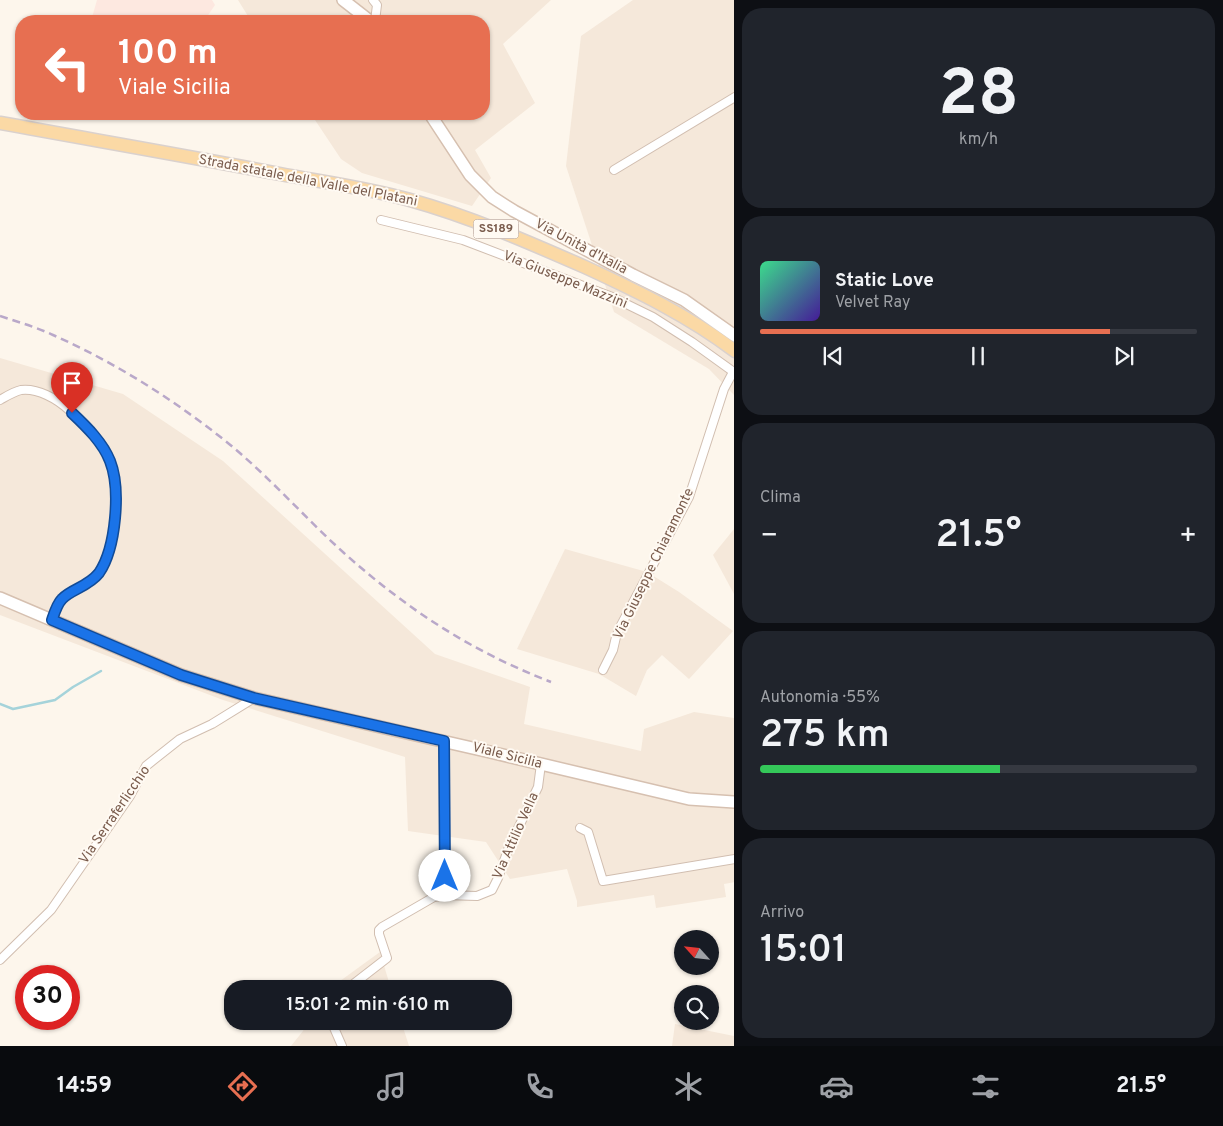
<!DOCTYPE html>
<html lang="it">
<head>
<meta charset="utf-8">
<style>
  :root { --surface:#171b24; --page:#20242c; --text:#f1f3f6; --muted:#9ea1a6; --line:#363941; --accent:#e76f51 }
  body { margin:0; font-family:Overpass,sans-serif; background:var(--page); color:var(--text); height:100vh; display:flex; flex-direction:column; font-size:19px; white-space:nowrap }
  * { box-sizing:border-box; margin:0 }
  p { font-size:16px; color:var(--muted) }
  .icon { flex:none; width:28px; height:28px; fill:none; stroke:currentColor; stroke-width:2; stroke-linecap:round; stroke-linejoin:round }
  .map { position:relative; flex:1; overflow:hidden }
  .sheet { display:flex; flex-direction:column; gap:8px; padding:8px; background:#0d0f14; width:489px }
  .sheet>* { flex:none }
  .banner { position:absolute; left:15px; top:15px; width:475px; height:105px; border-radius:20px; box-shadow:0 1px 4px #0004; background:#e76f51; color:#fff; overflow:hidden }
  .needle { width:32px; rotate:297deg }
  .controls { position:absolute; left:674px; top:930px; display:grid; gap:10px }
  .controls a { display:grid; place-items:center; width:45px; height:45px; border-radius:50%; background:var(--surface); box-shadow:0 1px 4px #0004; font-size:25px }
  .speed { position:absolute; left:15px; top:965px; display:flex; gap:10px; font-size:25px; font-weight:700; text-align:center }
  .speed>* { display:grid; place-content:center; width:65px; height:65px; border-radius:50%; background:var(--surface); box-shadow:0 1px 4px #0004; line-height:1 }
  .speed .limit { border:8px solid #d22; background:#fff; color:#111 }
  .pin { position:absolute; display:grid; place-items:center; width:42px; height:42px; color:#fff; margin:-51px -21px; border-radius:50% 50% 50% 0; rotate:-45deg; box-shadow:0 0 5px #0007 }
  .pin .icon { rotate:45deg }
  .me { position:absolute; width:55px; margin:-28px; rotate:0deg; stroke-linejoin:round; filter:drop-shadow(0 0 4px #0008) }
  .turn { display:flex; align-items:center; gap:18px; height:105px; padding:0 20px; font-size:22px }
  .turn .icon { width:65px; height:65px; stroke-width:2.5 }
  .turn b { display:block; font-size:35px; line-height:42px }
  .big { font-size:38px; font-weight:600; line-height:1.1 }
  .sheet .tile { flex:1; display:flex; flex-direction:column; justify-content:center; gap:8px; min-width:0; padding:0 18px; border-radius:20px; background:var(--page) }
  .sheet .dial { align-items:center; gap:0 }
  .dial b { font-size:65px; line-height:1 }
  .song { display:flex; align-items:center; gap:15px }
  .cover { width:60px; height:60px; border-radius:8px; background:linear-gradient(135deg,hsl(150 70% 55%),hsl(260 70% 35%)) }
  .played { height:5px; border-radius:2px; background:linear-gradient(90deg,var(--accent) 80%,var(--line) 80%) }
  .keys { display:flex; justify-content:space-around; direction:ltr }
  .heat { display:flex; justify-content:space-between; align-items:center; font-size:28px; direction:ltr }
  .charge { height:8px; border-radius:4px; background:linear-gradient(90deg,#34c759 55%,var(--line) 0) }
  .trip { position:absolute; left:224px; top:980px; width:288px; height:50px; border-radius:20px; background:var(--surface); box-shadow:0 1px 4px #0004; font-weight:600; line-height:50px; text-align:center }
  .tab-bar { display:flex; height:80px; justify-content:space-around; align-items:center; background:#090b0e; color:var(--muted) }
  .tab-bar .icon { width:35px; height:35px }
  .tab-bar .current { color:var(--accent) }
  .tab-bar b { font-size:22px; color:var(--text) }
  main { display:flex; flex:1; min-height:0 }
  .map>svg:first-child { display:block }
  .residential { fill:#f5e8da }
  .commercial { fill:#fde8e0 }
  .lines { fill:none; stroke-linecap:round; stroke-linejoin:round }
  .stream { stroke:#a5d3da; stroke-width:2.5 }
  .street-casing { stroke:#d1beb0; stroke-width:10 }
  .secondary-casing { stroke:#d6c0b0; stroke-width:14 }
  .primary-casing { stroke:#dad1cd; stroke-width:15 }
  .street { stroke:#fff; stroke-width:8 }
  .secondary { stroke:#fff; stroke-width:11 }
  .primary { stroke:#fbd9a5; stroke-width:12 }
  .rail { stroke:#b9a8c9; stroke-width:2.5; stroke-dasharray:8 5; stroke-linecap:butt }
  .route-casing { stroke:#114b97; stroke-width:12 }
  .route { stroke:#1a73e8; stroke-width:9 }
  .labels { text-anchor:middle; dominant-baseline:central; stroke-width:4; stroke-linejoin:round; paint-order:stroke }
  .shield { fill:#fffaf3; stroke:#a28b7f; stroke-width:1 }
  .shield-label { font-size:12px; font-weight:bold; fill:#7a5c4d }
  .street-label { font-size:14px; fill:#7a5c4d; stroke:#fffaf3 }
</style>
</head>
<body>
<main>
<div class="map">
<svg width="735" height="1046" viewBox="0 0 735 1046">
  <rect width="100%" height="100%" fill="#fdf6ec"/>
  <g class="residential">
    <polygon points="238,0 551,0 503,44 535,103 475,150 491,178 472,206 362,173 341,159 311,114 484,114 484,21 251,21"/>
    <polygon points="633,0 734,0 734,395 709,369 614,312 566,166 581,36"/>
    <polygon points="0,358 123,394 223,461 435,654 530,687 524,724 641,751 644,729 694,712 734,718 735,882 724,884 726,897 656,908 654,895 577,907 577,901 567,869 510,879 486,842 408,831 405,757 223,700 0,615"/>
    <polygon points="734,529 735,529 734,594 713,555"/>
    <polygon points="565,549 647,572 679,592 733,631 689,679 662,655 647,670 636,696 599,674 517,649"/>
    <polygon points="380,952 391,989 329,989"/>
    <polygon points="307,1021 401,1021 409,1046 291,1046 303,1031"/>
    <polygon points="675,1024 734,1036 734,1046 672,1046"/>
  </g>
  <polygon class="commercial" points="97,0 212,0 215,5 204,21 91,21"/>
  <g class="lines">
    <polyline class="stream" points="0,704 13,709 55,700 73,687 101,671"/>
    <g class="street-casing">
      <g id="street">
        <polyline points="373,0 377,5 375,21"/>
        <polyline points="614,170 735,97"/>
        <polyline points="381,220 463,240 612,297 653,317 692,342 735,373"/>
        <path d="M0,400C7,396 13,392 21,390C38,388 57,399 69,410C84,424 104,442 111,463C120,491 116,549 98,573C88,587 70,590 61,599C57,604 54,614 52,620"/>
        <polyline points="603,670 613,650 616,637 620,627 689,497 724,389 733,372"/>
        <polyline points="444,741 445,895"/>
        <polyline points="580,828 588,832 603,881 735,859"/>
        <polyline points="0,960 51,910 130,796 146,766 180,739 212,724 254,698"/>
        <polyline points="347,989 387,958 379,934 379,930 382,927 434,897 445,895 477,896 492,890 498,878 509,847 538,787 541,764"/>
        <polyline points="331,1021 342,1046"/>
      </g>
    </g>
    <g class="secondary-casing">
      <g id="secondary">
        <polyline points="343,0 370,21"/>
        <polyline points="430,114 470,175 492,197 514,211 633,275 684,300 735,336"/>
        <polyline points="0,598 181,675 254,698 490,752 689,799 735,802"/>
      </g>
    </g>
    <g class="primary-casing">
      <path id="primary" d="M0,123C93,140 187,156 280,174C323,182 368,188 410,200C471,217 528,242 585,267C637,291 689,316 735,351"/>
    </g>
    <use href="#street" class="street"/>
    <use href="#secondary" class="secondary"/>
    <use href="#primary" class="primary"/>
    <path class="rail" d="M0,316C18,322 36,327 53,335C114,362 171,398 223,439C267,474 303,516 344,553C408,610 471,651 551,682"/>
  </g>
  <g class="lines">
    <g class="route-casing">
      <path id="route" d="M72,413C87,427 103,443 110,461C121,489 116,548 99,573C88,587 71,589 62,599C57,604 54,614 52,620L181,675L254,698L444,741L445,876"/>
    </g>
    <use href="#route" class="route"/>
  </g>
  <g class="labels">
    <rect class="shield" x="473.5" y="219.5" width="45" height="19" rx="4"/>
    <g class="shield-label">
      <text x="496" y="229">SS189</text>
    </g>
    <g class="street-label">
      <text transform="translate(308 181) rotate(11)">Strada statale della Valle del Platani</text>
      <text transform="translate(581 247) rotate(28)">Via Unità d'Italia</text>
      <text transform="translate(565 280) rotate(22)">Via Giuseppe Mazzini</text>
      <text transform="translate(654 564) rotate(-64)">Via Giuseppe Chiaramonte</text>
      <text transform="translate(507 756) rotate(14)">Viale Sicilia</text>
      <text transform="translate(115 815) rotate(-56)">Via Serraferlicchio</text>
      <text transform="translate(516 836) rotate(-66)">Via Attilio Vella</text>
    </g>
  </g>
</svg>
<div class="controls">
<a><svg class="needle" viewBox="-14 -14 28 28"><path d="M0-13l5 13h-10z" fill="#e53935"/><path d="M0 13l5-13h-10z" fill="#9ea1a6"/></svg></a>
<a><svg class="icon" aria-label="search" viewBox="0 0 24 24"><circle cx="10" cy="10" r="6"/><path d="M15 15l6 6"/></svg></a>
</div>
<div class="speed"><div class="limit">30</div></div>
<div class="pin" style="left:72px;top:413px;background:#d93025"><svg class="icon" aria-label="arrive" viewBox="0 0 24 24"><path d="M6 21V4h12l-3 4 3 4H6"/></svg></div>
<svg class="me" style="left:445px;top:876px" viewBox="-20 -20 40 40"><circle r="19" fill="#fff"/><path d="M0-13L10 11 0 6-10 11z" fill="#1a73e8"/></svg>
<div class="trip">15:01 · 2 min · 610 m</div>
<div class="banner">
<div class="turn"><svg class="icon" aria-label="left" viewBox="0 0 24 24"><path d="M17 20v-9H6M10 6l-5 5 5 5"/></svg><div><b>100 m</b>Viale Sicilia</div></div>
</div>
</div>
<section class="sheet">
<div class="tile dial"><b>28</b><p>km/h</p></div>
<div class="tile">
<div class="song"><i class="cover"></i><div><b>Static Love</b><p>Velvet Ray</p></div></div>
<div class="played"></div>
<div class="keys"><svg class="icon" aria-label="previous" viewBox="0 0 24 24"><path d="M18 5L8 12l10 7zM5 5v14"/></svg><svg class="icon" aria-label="pause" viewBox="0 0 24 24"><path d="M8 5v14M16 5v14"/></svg><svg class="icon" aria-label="next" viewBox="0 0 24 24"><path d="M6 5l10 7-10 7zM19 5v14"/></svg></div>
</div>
<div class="tile"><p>Clima</p>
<div class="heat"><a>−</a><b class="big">21.5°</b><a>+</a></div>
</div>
<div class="tile"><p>Autonomia · 55%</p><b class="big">275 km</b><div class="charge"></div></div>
<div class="tile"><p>Arrivo</p><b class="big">15:01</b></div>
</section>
</main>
<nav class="tab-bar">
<b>14:59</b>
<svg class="icon current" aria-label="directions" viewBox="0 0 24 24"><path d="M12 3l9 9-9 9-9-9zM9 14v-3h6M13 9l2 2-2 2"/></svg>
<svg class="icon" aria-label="music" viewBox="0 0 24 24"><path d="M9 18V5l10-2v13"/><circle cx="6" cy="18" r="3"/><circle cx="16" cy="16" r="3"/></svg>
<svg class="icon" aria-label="phone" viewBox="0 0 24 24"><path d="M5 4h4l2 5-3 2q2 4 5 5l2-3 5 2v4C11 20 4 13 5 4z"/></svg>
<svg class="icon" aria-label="climate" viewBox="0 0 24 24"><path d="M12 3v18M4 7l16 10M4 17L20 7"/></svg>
<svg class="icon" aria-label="car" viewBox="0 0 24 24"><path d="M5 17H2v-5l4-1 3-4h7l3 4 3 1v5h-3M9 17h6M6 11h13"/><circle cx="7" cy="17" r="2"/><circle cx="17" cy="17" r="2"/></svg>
<svg class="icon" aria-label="filters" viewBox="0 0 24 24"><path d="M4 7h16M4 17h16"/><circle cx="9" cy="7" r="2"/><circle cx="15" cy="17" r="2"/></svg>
<b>21.5°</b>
</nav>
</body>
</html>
